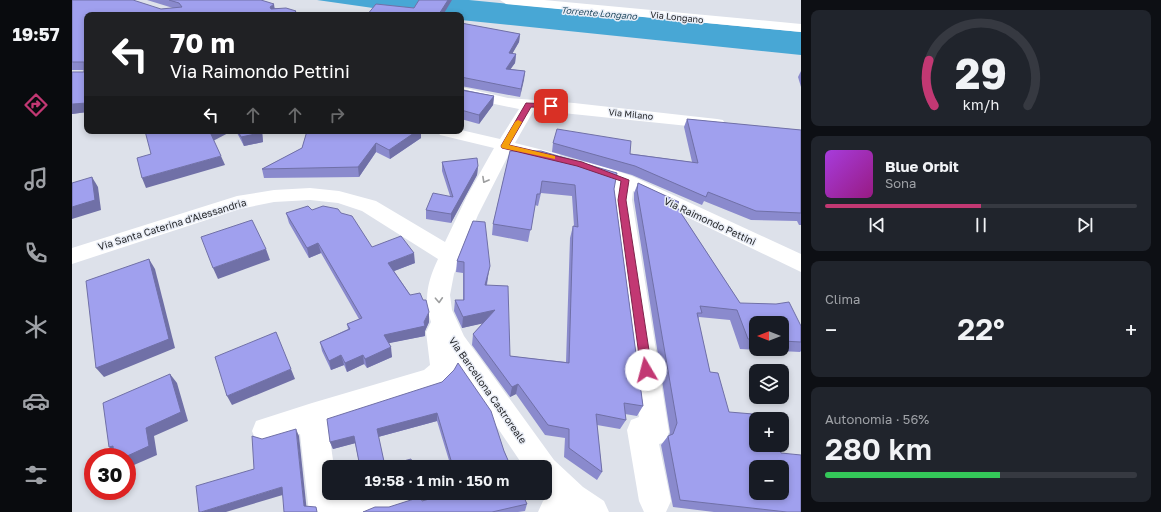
<!DOCTYPE html>
<html lang="it">
<head>
<meta charset="utf-8">
<style>
  :root { --surface:#171b24; --page:#20242c; --text:#f1f3f6; --muted:#9ea1a6; --line:#363941; --accent:#c23873 }
  body { margin:0; font-family:"Golos Text",sans-serif; background:var(--page); color:var(--text); height:100vh; display:flex; flex-direction:column; font-size:15px; white-space:nowrap }
  * { box-sizing:border-box; margin:0 }
  p { font-size:13px; color:var(--muted) }
  .icon { flex:none; width:22px; height:22px; fill:none; stroke:currentColor; stroke-width:2; stroke-linecap:round; stroke-linejoin:round }
  .map { position:relative; flex:1; overflow:hidden }
  .drawer { display:flex; flex-direction:column; gap:10px; padding:10px; background:#0d0f14; width:360px }
  .drawer>* { flex:none }
  .guide { position:absolute; left:12px; top:12px; width:380px; height:122px; border-radius:8px; box-shadow:0 2px 6px #0003; background:#202124; color:#fff; overflow:hidden }
  .needle { width:26px; rotate:270deg }
  .buttons { position:absolute; left:677px; top:316px; display:grid; gap:8px }
  .buttons a { display:grid; place-items:center; width:40px; height:40px; border-radius:8px; background:var(--surface); box-shadow:0 2px 6px #0003; font-size:20px }
  .speed { position:absolute; left:12px; top:448px; display:flex; gap:8px; font-size:20px; font-weight:700; text-align:center }
  .speed>* { display:grid; place-content:center; width:52px; height:52px; border-radius:50%; background:var(--surface); box-shadow:0 2px 6px #0003; line-height:1 }
  .speed .limit { border:6px solid #d22; background:#fff; color:#111 }
  .pin { position:absolute; display:grid; place-items:center; width:34px; height:34px; color:#fff; margin:-17px; border-radius:8px; box-shadow:0 2px 6px #0006 }
  .me { position:absolute; width:44px; margin:-22px; rotate:352deg; stroke-linejoin:round; filter:drop-shadow(0 0 3px #0008) }
  .turn { display:flex; align-items:center; gap:14px; height:84px; padding:0 20px; font-size:18px }
  .turn .icon { width:52px; height:52px; stroke-width:2.5 }
  .turn b { display:block; font-size:28px; line-height:34px }
  .lanes { display:flex; align-items:center; height:38px; padding:0 20px; background:#0003; justify-content:center; gap:20px; direction:ltr }
  .lanes .off { opacity:.35 }
  .big { font-size:30px; font-weight:600; line-height:1.1 }
  .drawer .card { flex:1; display:flex; flex-direction:column; justify-content:center; gap:6px; min-width:0; padding:0 14px; border-radius:8px; background:var(--page) }
  .drawer .dial { align-items:center; gap:0 }
  .dial svg { height:104px; overflow:visible; fill:none; stroke:var(--line); stroke-width:7; stroke-linecap:round; text-anchor:middle }
  .dial text { fill:var(--text); stroke:none }
  .song { display:flex; align-items:center; gap:12px }
  .cover { width:48px; height:48px; border-radius:6px; background:linear-gradient(135deg,hsl(280 70% 55%),hsl(310 70% 35%)) }
  .played { height:4px; border-radius:2px; background:linear-gradient(90deg,var(--accent) 50%,var(--line) 50%) }
  .keys { display:flex; justify-content:space-around; direction:ltr }
  .heat { display:flex; justify-content:space-between; align-items:center; font-size:22px; direction:ltr }
  .charge { height:6px; border-radius:3px; background:linear-gradient(90deg,#34c759 56%,var(--line) 0) }
  .trip { position:absolute; left:250px; top:460px; width:230px; height:40px; border-radius:8px; background:var(--surface); box-shadow:0 2px 6px #0003; font-weight:600; line-height:40px; text-align:center }
  main { display:flex; flex:1; min-height:0 }
  .dock { display:flex; flex-direction:column; width:72px; justify-content:space-around; align-items:center; background:#090b0e; color:var(--muted) }
  .dock .icon { width:28px; height:28px }
  .dock .selected { color:var(--accent) }
  .dock b { font-size:18px; color:var(--text) }
  .map>svg:first-child { display:block }
  .water { fill:#48a7d5 }
  .lines { fill:none; stroke-linecap:round; stroke-linejoin:round }
  .minor { fill:#fff; fill-rule:evenodd }
  .wall { fill:#8a8acd; fill-rule:evenodd }
  .shaded-wall { fill:#7070a7 }
  .building { fill:#a0a0ee; stroke:#7070a7; fill-rule:evenodd }
  .oneway { stroke:#9d9e9f }
  .route { fill:#c23873; stroke:#7e244b }
  .slow { fill:#f59e0b }
  .labels { text-anchor:middle; dominant-baseline:central; stroke-width:3; stroke-linejoin:round; paint-order:stroke }
  .far-water-label { font-size:9px; font-style:italic; fill:#234b60; stroke:#eaeef7 }
  .far-street-label { font-size:9px; fill:#25272a; stroke:#eaeef7 }
  .street-label { font-size:10px; fill:#25272a; stroke:#eaeef7 }
</style>
</head>
<body>
<main>
<nav class="dock">
<b>19:57</b>
<svg class="icon selected" aria-label="directions" viewBox="0 0 24 24"><path d="M12 3l9 9-9 9-9-9zM9 14v-3h6M13 9l2 2-2 2"/></svg>
<svg class="icon" aria-label="music" viewBox="0 0 24 24"><path d="M9 18V5l10-2v13"/><circle cx="6" cy="18" r="3"/><circle cx="16" cy="16" r="3"/></svg>
<svg class="icon" aria-label="phone" viewBox="0 0 24 24"><path d="M5 4h4l2 5-3 2q2 4 5 5l2-3 5 2v4C11 20 4 13 5 4z"/></svg>
<svg class="icon" aria-label="climate" viewBox="0 0 24 24"><path d="M12 3v18M4 7l16 10M4 17L20 7"/></svg>
<svg class="icon" aria-label="car" viewBox="0 0 24 24"><path d="M5 17H2v-5l4-1 3-4h7l3 4 3 1v5h-3M9 17h6M6 11h13"/><circle cx="7" cy="17" r="2"/><circle cx="17" cy="17" r="2"/></svg>
<svg class="icon" aria-label="filters" viewBox="0 0 24 24"><path d="M4 7h16M4 17h16"/><circle cx="9" cy="7" r="2"/><circle cx="15" cy="17" r="2"/></svg>
</nav>
<div class="map">
<svg width="729" height="512" viewBox="0 0 729 512">
  <rect width="100%" height="100%" fill="#dde1ea"/>
  <polygon class="water" points="245,0 397,0 729,32 729,55 389,20 389,15 350,15"/>
  <g class="lines">
    <g class="minor">
      <polygon points="428,0 472,0 729,24 729,32 434,4"/>
      <path d="M389,87L436,98L502,103L645,119L651,120L653,124L651,128L645,129L462,110L443,143L487,154L490,158L487,162L481,163L438,152L406,215L382,274L378,295L380,310L392,336L482,460L511,487L532,501L537,512H466L471,501L476,496L473,493V467H452L385,368L381,377L369,388L256,425L262,467H257V493H347L342,504L318,512H237L228,434L194,445L184,441L180,431L184,421L240,403L352,370L358,365L354,332L359,322C351,299 356,280 366,259L290,211L266,203L238,200L202,202L168,209L0,264V248L165,196L202,190L238,188L267,191L304,201L373,242L395,196L422,148L368,135L365,131H389V130L428,139L447,109L389,97Z"/>
      <polygon points="516,161 560,176 729,254 729,272 561,191 560,200 597,432 593,442 587,444 599,501 594,512 572,512 567,501 555,430 559,420 567,417 540,200 543,183 509,171 507,167 509,163"/>
    </g>
  </g>
  <g class="wall">
    <polygon points="0,0 89,9 101,8 75,0 189,0 203,8 224,11 15,15 15,112 0,114 12,70 0,70"/>
    <polygon points="389,23 448,34 447,42 440,54 444,54 443,63 438,69 453,71 448,97 389,86"/>
    <polygon points="729,71 729,87 726,77"/>
    <polygon points="389,89 422,96 421,105 407,124 389,119"/>
    <polygon points="615,119 729,130 729,225 727,225 725,221 679,220 632,201 630,205 560,175 480,152 481,143 620,162 612,127"/>
    <polygon points="164,131 190,131 191,142 172,146"/>
    <polygon points="235,131 349,131 349,138 318,159 304,152 287,177 192,178 190,169 230,148"/>
    <polygon points="438,151 542,189 571,406 565,416 553,414 554,420 548,429 525,425 530,472 525,480 492,457 493,438 473,435 444,394 438,397 400,345 401,334 411,323 390,328 382,311 383,300 391,300 391,273 384,272 385,261 401,221 416,277 415,285 438,356 494,362 498,238 501,226 502,226 500,196 469,193 466,206 463,205 456,242 420,235 421,224"/>
    <polygon points="370,162 406,166 405,175 379,223 354,219 354,210 378,196 370,171"/>
    <path d="M566,183L607,202L605,207L668,303L729,326V351L728,352L668,349L658,320L627,317L626,319L638,372L657,412L684,445L729,512H642L601,507L589,445L596,436H597L598,432L562,200V193ZM684,323H710V349H684Z"/>
    <polygon points="240,210 269,213 300,247 343,263 322,271 357,322 353,331 353,336 316,343 320,357 295,368 292,364 275,372 272,365 259,370 250,351 248,342 276,329 275,324 287,319 249,253 237,258 217,223 214,213"/>
    <polygon points="370,382 432,451 439,467 379,467 365,421 306,437 313,466 341,467 288,467 283,443 261,449 258,442"/>
    <polygon points="350,501 455,504 453,511 446,512 291,512"/>
  </g>
  <g class="shaded-wall">
    <polygon points="376,0 380,0 371,15 365,15"/>
    <polygon points="202,4 203,12 200,15 198,7"/>
    <polygon points="224,11 225,15 220,15"/>
    <polygon points="448,34 447,42 436,61 437,53"/>
    <polygon points="444,54 443,63 433,77 434,69"/>
    <polygon points="453,71 452,80 448,97 449,89"/>
    <polygon points="422,96 421,105 407,124 407,115"/>
    <polygon points="15,103 15,112 0,114 0,104"/>
    <polygon points="140,131 160,131 141,141 138,132"/>
    <polygon points="188,131 190,131 191,142 172,146 169,137"/>
    <polygon points="345,131 349,131 349,138 318,159 317,150"/>
    <polygon points="304,143 304,152 287,177 286,167"/>
    <polygon points="149,156 153,165 74,188 70,178"/>
    <polygon points="406,166 405,175 379,223 379,214"/>
    <polygon points="20,177 26,187 29,210 0,219 0,207"/>
    <polygon points="607,202 603,213 603,204"/>
    <polygon points="246,243 249,253 237,258 235,248"/>
    <polygon points="194,249 198,260 146,279 141,268"/>
    <polygon points="342,253 343,263 317,273 316,263"/>
    <polygon points="77,259 83,269 103,348 32,377 24,368"/>
    <polygon points="418,266 416,277 412,296 413,285"/>
    <polygon points="423,310 422,321 390,328 391,317"/>
    <polygon points="357,312 357,322 353,331 353,336 313,344 312,335 352,322"/>
    <polygon points="319,347 320,357 295,368 293,359"/>
    <polygon points="269,355 272,365 259,370 257,361"/>
    <polygon points="291,355 292,364 275,372 273,363"/>
    <polygon points="219,369 223,379 160,405 155,396"/>
    <polygon points="98,374 105,383 116,421 82,436 85,455 55,468 55,457 53,457 74,428"/>
    <polygon points="446,384 444,394 438,397 440,387"/>
    <polygon points="365,413 365,421 306,437 305,429"/>
    <polygon points="224,429 227,436 235,512 232,506"/>
    <polygon points="282,436 284,443 261,449 258,442"/>
    <polygon points="41,446 46,455 37,447"/>
    <polygon points="210,487 214,494 154,512 129,512"/>
  </g>
  <g class="building">
    <polygon points="0,0 61,0 89,9 110,7 107,3 97,0 189,0 202,4 198,7 199,9 214,8 224,11 220,15 15,15 15,103 0,104 0,72 12,72 12,62 0,62"/>
    <polygon points="347,0 376,0 369,11 365,15 295,15 304,4 342,8"/>
    <polygon points="389,23 448,34 437,53 444,54 434,69 453,71 449,89 389,77"/>
    <polygon points="389,89 389,90 422,96 407,115 389,110"/>
    <polygon points="615,119 729,130 729,213 684,211 636,192 634,197 563,166 481,143 485,129 559,141 558,154 626,163"/>
    <polygon points="73,131 140,131 138,132 149,156 70,178 65,158 79,154"/>
    <polygon points="166,131 188,131 188,133 169,137"/>
    <polygon points="235,131 345,131 317,150 304,143 286,167 190,169 230,148"/>
    <polygon points="438,151 469,151 545,173 542,189 571,406 552,403 554,420 524,414 530,472 497,448 497,429 476,425 446,384 440,387 401,334 423,310 391,317 383,300 392,300 392,262 385,261 401,221 413,222 418,266 413,285 436,286 438,356 497,363 501,226 506,227 503,185 470,181 468,194 465,194 459,230 421,224"/>
    <polygon points="405,158 406,166 379,214 354,210 361,193 381,197 370,162"/>
    <polygon points="20,177 23,200 0,207 0,183"/>
    <path d="M566,183L607,202L603,204L668,303L704,304L717,302L729,326V342L710,341V323H684V339H676L665,310L628,306L630,313H625L638,372L646,373L657,412L681,414L684,423V445H706L709,453L729,455V512H715L608,500L596,436L601,434L605,423L565,190ZM684,467H710V493H684Z"/>
    <polygon points="236,206 240,210 251,206 266,209 269,213 280,216 300,247 329,236 342,253 316,263 338,295 348,293 351,300 354,300 357,312 352,322 353,326 312,335 319,347 293,359 291,355 273,363 269,355 257,361 248,342 278,329 275,324 290,318 246,243 235,248 214,213"/>
    <polygon points="180,220 194,249 141,268 129,237"/>
    <polygon points="77,259 97,339 24,368 14,281"/>
    <polygon points="204,332 219,369 155,396 143,357"/>
    <polygon points="386,363 419,411 432,451 439,467 381,467 365,413 305,429 313,466 339,459 341,467 288,467 282,436 258,442 255,419 370,382 382,370"/>
    <polygon points="98,374 109,412 74,428 77,446 53,457 42,457 41,446 37,447 31,403"/>
    <polygon points="224,429 232,506 244,507 245,512 212,512 210,487 129,512 127,512 124,486 182,469 180,436 190,439"/>
    <polygon points="345,493 348,493 350,501 379,493 450,493 455,504 420,512 291,512 303,507 317,507 342,499"/>
  </g>
  <defs><path id="oneway-chevron" d="M-2-3.5L2.5 0L-2 3.5" fill="none" stroke-width="1.6" stroke-linecap="round" stroke-linejoin="round"/></defs>
  <g class="oneway">
    <use href="#oneway-chevron" transform="translate(413 180) rotate(119)"/>
    <use href="#oneway-chevron" transform="translate(367 300) rotate(87)"/>
  </g>
  <polygon class="route" points="454,103 479,104 483,106 479,108 459,107 437,145 510,162 557,180 554,200 580,370 578,374 574,375 570,374 569,370 546,200 549,181 505,166 430,148 429,146"/>
  <polygon class="slow" points="446,120 450,122 437,145 483,156 483,159 430,148 429,146 443,122"/>
  <g class="labels">
    <g class="far-water-label">
      <text transform="translate(527 13) rotate(5)">Torrente Longano</text>
    </g>
    <g class="far-street-label">
      <text transform="translate(605 17) rotate(6)">Via Longano</text>
      <text transform="translate(559 114) rotate(6)">Via Milano</text>
    </g>
    <g class="street-label">
      <text transform="translate(638 221) rotate(25)">Via Raimondo Pettini</text>
      <text transform="translate(100 224) rotate(-17)">Via Santa Caterina d'Alessandria</text>
      <text transform="translate(416 390) rotate(55)">Via Barcellona Castroreale</text>
    </g>
  </g>
</svg>
<div class="buttons">
<a><svg class="needle" viewBox="-14 -14 28 28"><path d="M0-13l5 13h-10z" fill="#e53935"/><path d="M0 13l5-13h-10z" fill="#9ea1a6"/></svg></a>
<a><svg class="icon" aria-label="layers" viewBox="0 0 24 24"><path d="M12 4l9 5-9 5-9-5zM3 14l9 5 9-5"/></svg></a>
<a>+</a>
<a>−</a>
</div>
<div class="speed"><div class="limit">30</div></div>
<div class="pin" style="left:479px;top:106px;background:#d93025"><svg class="icon" aria-label="arrive" viewBox="0 0 24 24"><path d="M6 21V4h12l-3 4 3 4H6"/></svg></div>
<svg class="me" style="left:574px;top:370px" viewBox="-20 -20 40 40"><circle r="19" fill="#fff"/><path d="M0-13L10 11 0 6-10 11z" fill="#c23873"/></svg>
<div class="trip">19:58 · 1 min · 150 m</div>
<div class="guide">
<div class="turn"><svg class="icon" aria-label="left" viewBox="0 0 24 24"><path d="M17 20v-9H6M10 6l-5 5 5 5"/></svg><div><b>70 m</b>Via Raimondo Pettini</div></div>
<div class="lanes"><svg class="icon" aria-label="left" viewBox="0 0 24 24"><path d="M17 20v-9H6M10 6l-5 5 5 5"/></svg><svg class="icon off" aria-label="ahead" viewBox="0 0 24 24"><path d="M12 20V5M6 11l6-6 6 6"/></svg><svg class="icon off" aria-label="ahead" viewBox="0 0 24 24"><path d="M12 20V5M6 11l6-6 6 6"/></svg><svg class="icon off" aria-label="right" viewBox="0 0 24 24"><path d="M7 20v-9h11M14 6l5 5-5 5"/></svg></div>
</div>
</div>
<section class="drawer">
<div class="card dial"><svg viewBox="0 0 100 80">
<path d="M14 69A42 42 0 1 1 86 69"/>
<path d="M14 69A42 42 0 0 1 10 34" stroke="#c23873"/>
<text x="50" y="56" font-size="32" font-weight="700">29</text>
<text x="50" y="72" font-size="11">km/h</text>
</svg></div>
<div class="card">
<div class="song"><i class="cover"></i><div><b>Blue Orbit</b><p>Sona</p></div></div>
<div class="played"></div>
<div class="keys"><svg class="icon" aria-label="previous" viewBox="0 0 24 24"><path d="M18 5L8 12l10 7zM5 5v14"/></svg><svg class="icon" aria-label="pause" viewBox="0 0 24 24"><path d="M8 5v14M16 5v14"/></svg><svg class="icon" aria-label="next" viewBox="0 0 24 24"><path d="M6 5l10 7-10 7zM19 5v14"/></svg></div>
</div>
<div class="card"><p>Clima</p>
<div class="heat"><a>−</a><b class="big">22°</b><a>+</a></div>
</div>
<div class="card"><p>Autonomia · 56%</p><b class="big">280 km</b><div class="charge"></div></div>
</section>
</main>
</body>
</html>
